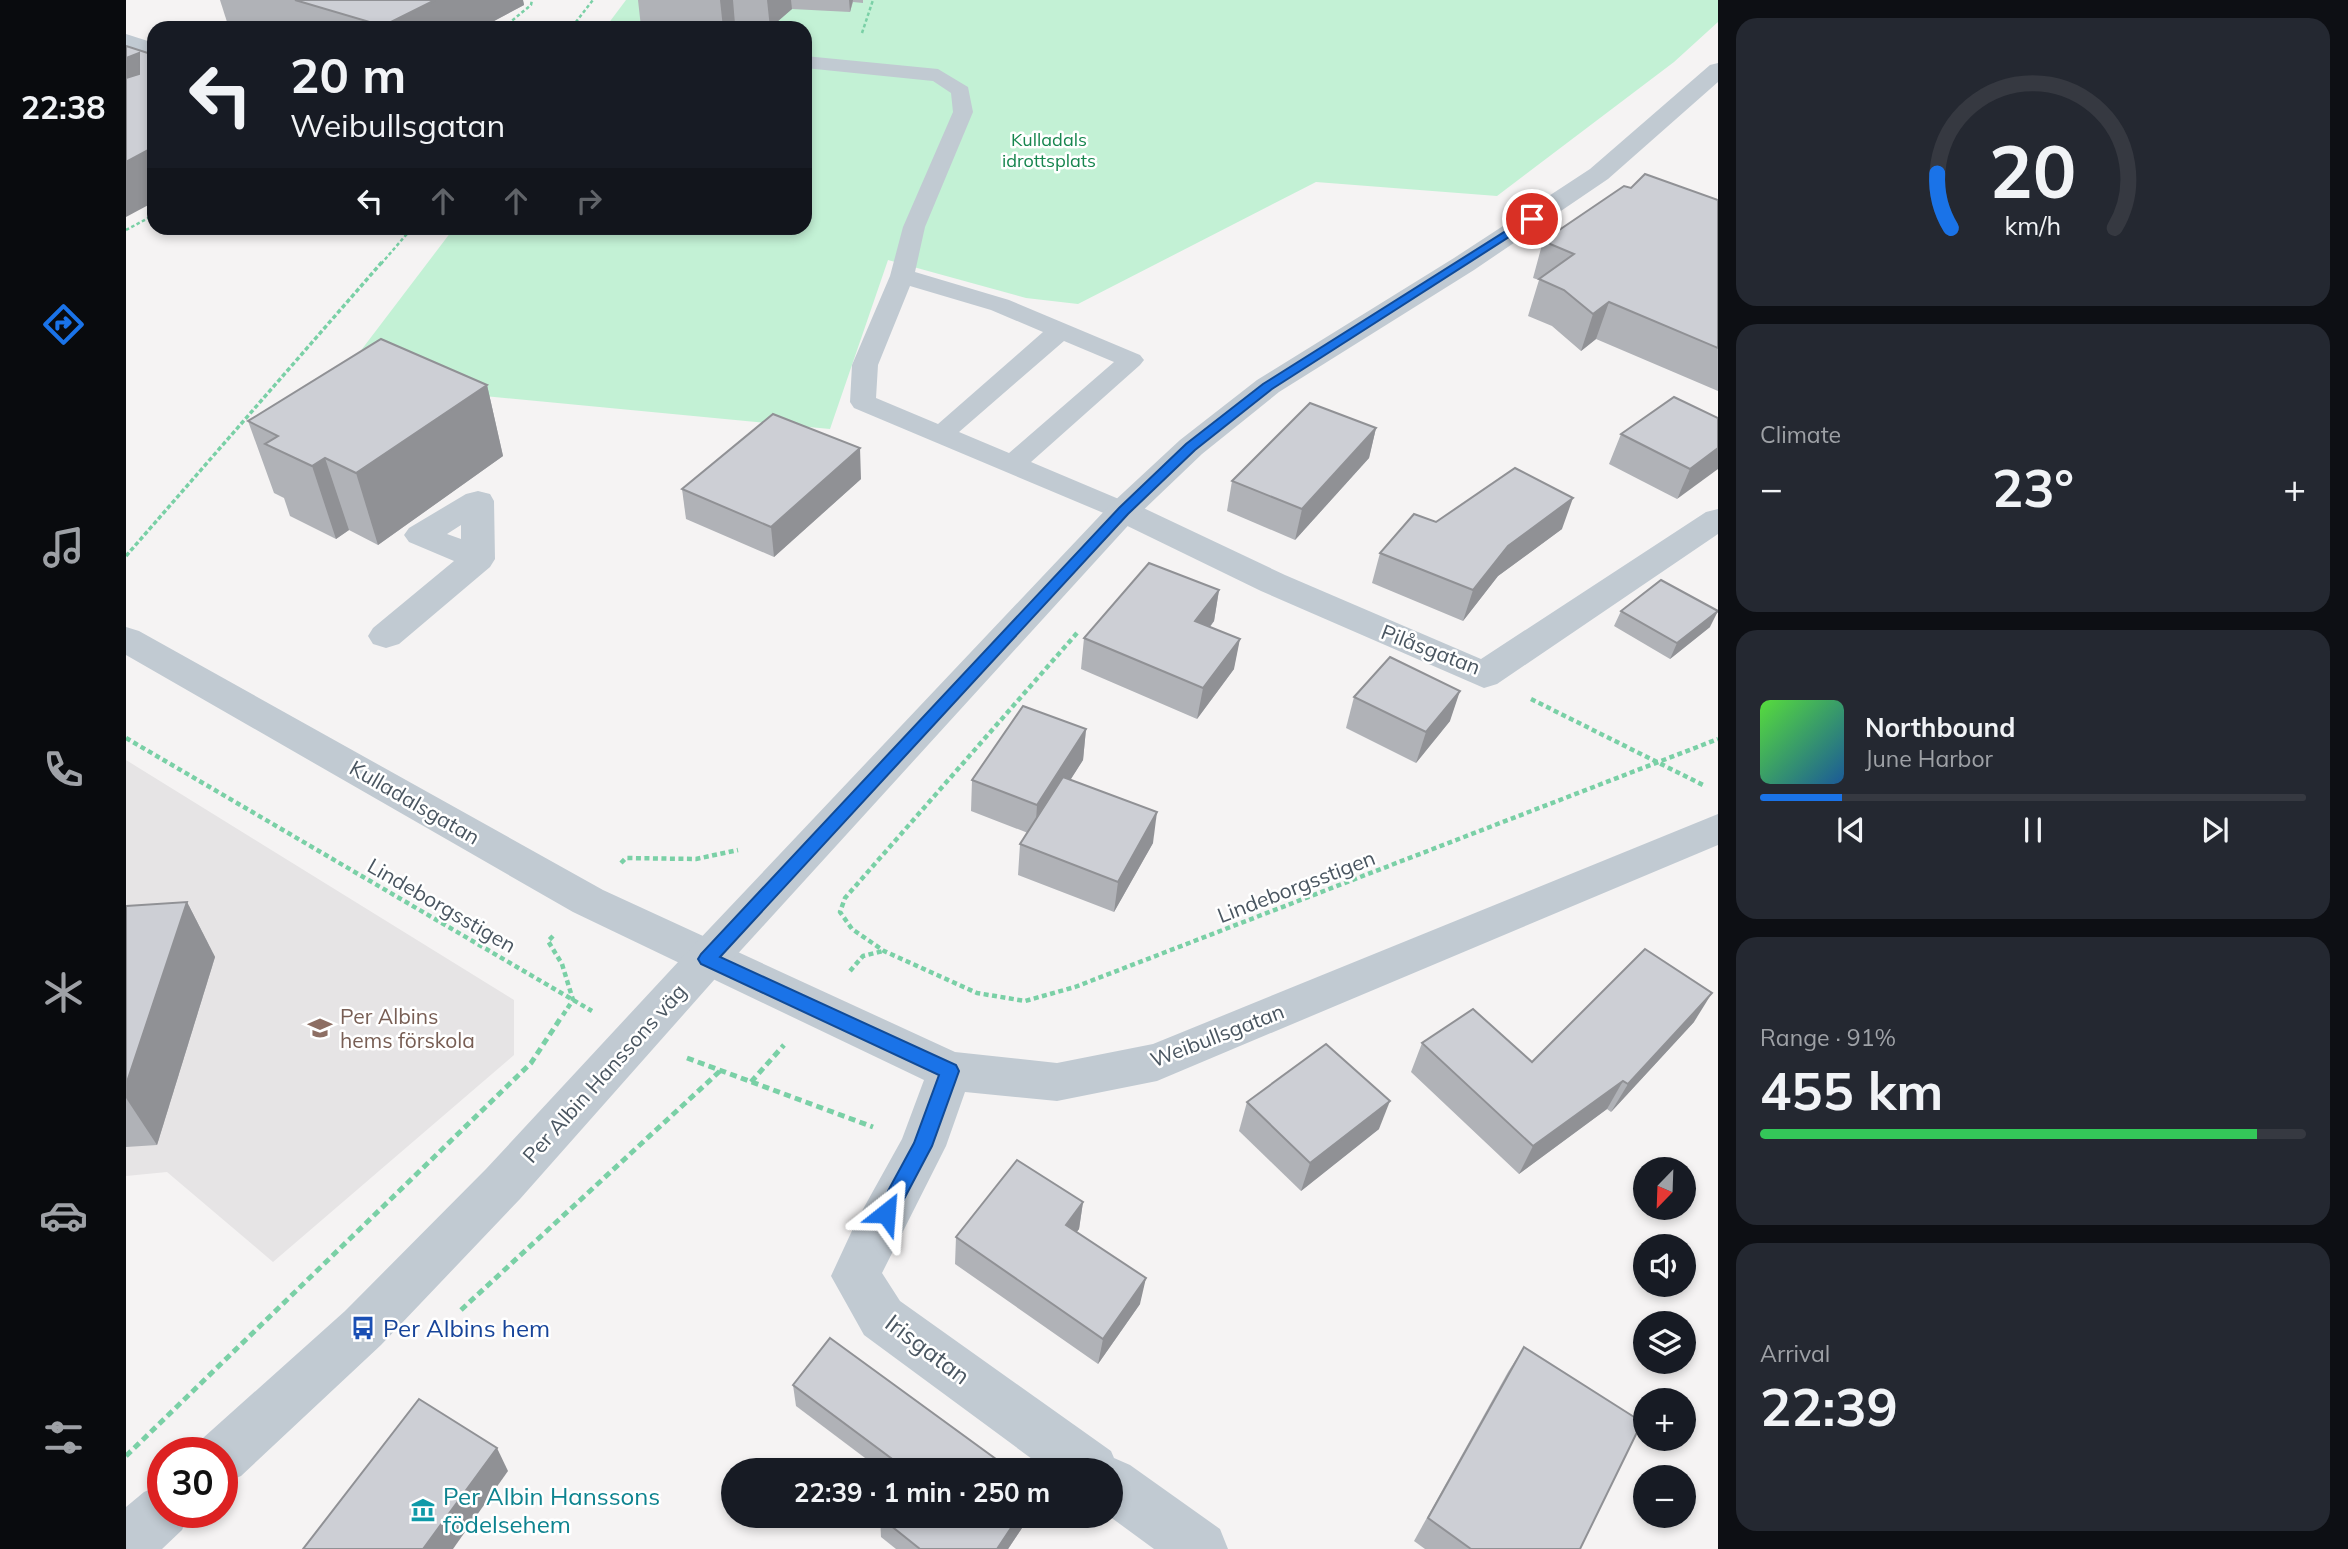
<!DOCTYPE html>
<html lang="en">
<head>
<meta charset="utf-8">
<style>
  :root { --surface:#171b24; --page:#242831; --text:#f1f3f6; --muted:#9ea1a6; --line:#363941; --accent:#1a73e8 }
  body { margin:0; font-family:Mulish,sans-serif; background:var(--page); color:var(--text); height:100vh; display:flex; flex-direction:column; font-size:26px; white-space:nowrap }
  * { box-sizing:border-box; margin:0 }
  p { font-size:23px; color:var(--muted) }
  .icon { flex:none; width:38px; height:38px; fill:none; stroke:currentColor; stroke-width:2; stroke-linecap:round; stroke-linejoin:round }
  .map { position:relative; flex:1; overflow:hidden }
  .side { display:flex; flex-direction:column; gap:18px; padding:18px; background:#0d0f14; width:630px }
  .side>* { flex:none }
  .guide { position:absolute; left:21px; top:21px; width:665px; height:214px; border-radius:21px; box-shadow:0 4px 10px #0003; background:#171b24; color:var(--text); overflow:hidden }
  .needle { width:46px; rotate:203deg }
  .buttons { position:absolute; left:1507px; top:1157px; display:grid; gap:14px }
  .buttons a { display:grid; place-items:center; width:63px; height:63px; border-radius:50%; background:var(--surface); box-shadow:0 4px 10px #0003; font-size:35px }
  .speed { position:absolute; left:21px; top:1437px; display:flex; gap:14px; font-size:35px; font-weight:700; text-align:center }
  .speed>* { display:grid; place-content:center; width:91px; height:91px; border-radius:50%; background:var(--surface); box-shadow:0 4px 10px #0003; line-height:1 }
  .speed .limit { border:10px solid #d22; background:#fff; color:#111 }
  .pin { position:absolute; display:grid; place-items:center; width:60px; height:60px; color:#fff; margin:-30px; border:4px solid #fff; border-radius:50%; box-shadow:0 2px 7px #0007 }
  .me { position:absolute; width:77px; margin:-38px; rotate:28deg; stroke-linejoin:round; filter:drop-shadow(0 0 5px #0008) }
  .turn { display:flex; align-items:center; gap:24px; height:147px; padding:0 28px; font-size:32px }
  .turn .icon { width:91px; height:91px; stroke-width:2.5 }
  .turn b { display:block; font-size:49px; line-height:60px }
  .lanes { display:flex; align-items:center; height:66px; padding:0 28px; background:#0003; justify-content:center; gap:35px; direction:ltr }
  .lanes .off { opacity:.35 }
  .big { font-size:52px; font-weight:700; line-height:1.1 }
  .side .card { flex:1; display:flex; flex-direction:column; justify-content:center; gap:10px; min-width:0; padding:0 24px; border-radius:21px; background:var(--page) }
  .side .dial { align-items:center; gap:0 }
  .dial svg { height:182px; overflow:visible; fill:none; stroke:var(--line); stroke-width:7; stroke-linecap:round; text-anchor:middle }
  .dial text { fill:var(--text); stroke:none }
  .song { display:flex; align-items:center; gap:21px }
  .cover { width:84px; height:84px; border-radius:10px; background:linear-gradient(135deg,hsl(110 70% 55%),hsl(210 70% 35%)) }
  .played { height:7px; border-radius:4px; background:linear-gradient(90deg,var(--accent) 15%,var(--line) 15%) }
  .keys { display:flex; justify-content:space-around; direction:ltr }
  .heat { display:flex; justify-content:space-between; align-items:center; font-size:38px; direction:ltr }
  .charge { height:10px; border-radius:5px; background:linear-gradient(90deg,#34c759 91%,var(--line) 0) }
  .trip { position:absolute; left:595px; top:1458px; width:402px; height:70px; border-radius:35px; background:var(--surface); box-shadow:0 4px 10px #0003; font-weight:700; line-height:70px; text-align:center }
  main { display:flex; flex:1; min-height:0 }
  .tabs { display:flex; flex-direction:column; width:126px; justify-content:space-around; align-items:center; background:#090b0e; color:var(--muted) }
  .tabs .icon { width:49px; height:49px }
  .tabs .active { color:var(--accent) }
  .tabs b { font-size:32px; color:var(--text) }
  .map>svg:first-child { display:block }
  .education { fill:#e6e4e5 }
  .green { fill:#c3f1d5 }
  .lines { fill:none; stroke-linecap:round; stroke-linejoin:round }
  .path-far3 { stroke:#7ad0a6; stroke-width:2.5; stroke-dasharray:3.5 2.5; stroke-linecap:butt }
  .path-far2 { stroke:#7ad0a6; stroke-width:3.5; stroke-dasharray:4.5 2.5; stroke-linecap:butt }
  .path-far1 { stroke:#7ad0a6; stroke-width:4.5; stroke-dasharray:5 3.5; stroke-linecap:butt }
  .path { stroke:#7ad0a6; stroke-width:5; stroke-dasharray:7 4.5; stroke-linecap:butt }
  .service { fill:#c1cad2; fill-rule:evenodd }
  .minor { fill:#c1cad2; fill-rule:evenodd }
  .tertiary { fill:#c1cad2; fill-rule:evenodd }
  .wall { fill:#b0b2b7 }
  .shaded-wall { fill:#909195 }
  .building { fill:#cdcfd5; stroke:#909195; stroke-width:2 }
  .route { fill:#1a73e8; stroke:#114b97; stroke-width:2 }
  .labels { text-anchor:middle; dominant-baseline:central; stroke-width:5; stroke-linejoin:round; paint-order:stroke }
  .far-park-label { font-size:18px; fill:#17864f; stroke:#fff }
  .street-label { font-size:21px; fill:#4a5661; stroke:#fff }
  .education-label { font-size:21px; fill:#785e54; stroke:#fff; text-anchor:start }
  .near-transit-label { font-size:24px; fill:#164399; stroke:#fff; text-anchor:start }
  .near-street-label { font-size:24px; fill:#4a5661; stroke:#fff }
  .near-culture-label { font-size:24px; fill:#0d838f; stroke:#fff; text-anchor:start }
</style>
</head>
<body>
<main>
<nav class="tabs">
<b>22:38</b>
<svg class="icon active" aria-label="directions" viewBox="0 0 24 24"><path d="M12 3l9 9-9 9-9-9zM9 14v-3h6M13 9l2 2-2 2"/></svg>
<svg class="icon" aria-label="music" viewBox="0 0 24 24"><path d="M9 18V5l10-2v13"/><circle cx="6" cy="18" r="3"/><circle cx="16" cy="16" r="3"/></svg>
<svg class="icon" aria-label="phone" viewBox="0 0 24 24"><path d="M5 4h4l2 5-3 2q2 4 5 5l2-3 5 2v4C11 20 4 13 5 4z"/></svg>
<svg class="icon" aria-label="climate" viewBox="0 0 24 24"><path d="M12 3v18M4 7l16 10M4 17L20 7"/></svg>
<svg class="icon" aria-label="car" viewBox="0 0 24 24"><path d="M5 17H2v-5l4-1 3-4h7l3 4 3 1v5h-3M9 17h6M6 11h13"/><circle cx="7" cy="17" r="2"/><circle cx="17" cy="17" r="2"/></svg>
<svg class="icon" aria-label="filters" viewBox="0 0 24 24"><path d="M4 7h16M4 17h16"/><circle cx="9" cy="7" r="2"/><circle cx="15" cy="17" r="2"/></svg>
</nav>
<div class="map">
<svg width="1592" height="1549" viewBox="0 0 1592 1549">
  <rect width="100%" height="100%" fill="#f5f3f3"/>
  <polygon class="education" points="0,760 388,1000 388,1055 147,1262 41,1172 0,1176"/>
  <polygon class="green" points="500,0 1592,0 1592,22 1548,62 1371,196 1190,182 952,304 900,298 762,260 704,429 211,382 328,228 679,228 679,28 479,28"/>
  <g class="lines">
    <g class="path-far3">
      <polyline points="386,23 446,28"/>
      <polyline points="446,27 467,0"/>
      <polyline points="377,28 405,5 406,0"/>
      <polyline points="736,33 747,0"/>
      <polyline points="0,230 28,215"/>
      <polyline points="255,264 286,228"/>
    </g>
    <polyline class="path-far2" points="0,556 256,262"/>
    <g class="path-far1">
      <polyline points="951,633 719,898 714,912 726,929 758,951 851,993 899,1001 949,987 1592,739"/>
      <polyline points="1405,699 1579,786"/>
      <polyline points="0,738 466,1011"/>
      <polyline points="495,863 500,858 570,859 612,850"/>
      <polyline points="427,936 422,941 436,964 447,1000 435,1018"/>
      <polyline points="724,971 737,956 757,951"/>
    </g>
    <g class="path">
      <polyline points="561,1058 747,1127"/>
      <polyline points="625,1082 658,1045"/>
      <polyline points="335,1310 594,1071"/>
      <polyline points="0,1456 405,1063 436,1016"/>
    </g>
    <path class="service" d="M679,56L812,69L842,87L847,112L799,227L789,272L883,300L1014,355L1018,360L1014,365L905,462L1007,505L1011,511L1007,517L997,520L987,517L728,408L724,402L726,365L764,276L777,227L827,112L825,93L807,81L679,68ZM784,286L865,310L917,332L812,424L750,398L752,365ZM938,341L988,362L883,453L833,432Z"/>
    <g class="minor">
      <polygon points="0,34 28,43 28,57 0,48"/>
      <path d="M352,491L364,494L368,501L369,559L364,567L273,644L260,648L247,644L242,636L247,628L328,561L283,542L278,535L283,528L340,494ZM335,525V539L321,534Z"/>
      <polygon points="997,501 1009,504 1159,575 1355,659 1580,512 1592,509 1592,534 1371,684 1358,688 1135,591 985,518 981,511 985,504"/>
      <polygon points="0,627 13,631 477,890 829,1052 931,1063 1027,1044 1592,814 1592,845 1031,1081 931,1101 839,1092 820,1146 756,1273 774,1301 985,1451 988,1458 1004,1465 1094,1529 1102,1549 1028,1549 983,1516 985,1516 985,1470 921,1470 738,1335 705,1276 731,1220 776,1139 798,1080 447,912 0,655"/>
    </g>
    <g class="tertiary">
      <polygon points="1592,63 1592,82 1482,179 1348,270 1153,392 1076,454 1009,518 596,971 394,1199 255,1345 115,1476 96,1484 96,1452 71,1452 77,1438 219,1311 360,1169 566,947 985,504 1054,440 1131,380 1328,258 1464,169 1584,65"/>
      <polygon points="37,1484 37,1512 64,1512 56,1530 36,1549 0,1549 0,1507 18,1492"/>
    </g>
  </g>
  <g class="wall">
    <polygon points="94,0 397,0 398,5 355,28 119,28 101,22"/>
    <polygon points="512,0 737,0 737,3 727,2 724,12 666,9 644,28 617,28 609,24 598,28 515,27"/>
    <polygon points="1505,188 1592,200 1592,391 1470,339 1455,351 1426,326 1402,316 1413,280 1407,278 1417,241"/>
    <polygon points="361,385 377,456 252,545 223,530 210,539 164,516 158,498 148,493 122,421"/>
    <polygon points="1592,418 1551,499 1483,464 1495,434"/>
    <polygon points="1250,428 1243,458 1169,540 1101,511 1106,481"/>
    <polygon points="735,479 648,557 560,519 556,489"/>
    <polygon points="1310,522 1436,529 1372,576 1337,621 1246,583 1254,553"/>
    <polygon points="1093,590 1088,621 1084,627 1108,669 1071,719 955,669 958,638"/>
    <polygon points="1495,611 1584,627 1544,659 1488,626"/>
    <polygon points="1228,697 1324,721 1290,763 1220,728"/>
    <polygon points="960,729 957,760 944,780 1027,843 988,912 892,875 894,844 902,833 845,811 846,780"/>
    <polygon points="61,902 89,957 31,1145 0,1147 0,906"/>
    <polygon points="1568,1022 1485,1112 1481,1109 1393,1174 1285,1072 1296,1043 1406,1062"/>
    <polygon points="1121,1102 1253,1129 1175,1191 1113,1131"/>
    <polygon points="957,1202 953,1229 950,1232 1014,1304 972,1364 829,1264 830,1237"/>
    <polygon points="1398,1347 1454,1549 1299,1549 1288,1541 1382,1372"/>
    <polygon points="667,1385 885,1470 755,1470 670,1406"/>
    <polygon points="904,1516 882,1549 770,1549 755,1537 754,1517"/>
  </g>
  <g class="shaded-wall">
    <polygon points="309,0 397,0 398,5 355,28 258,28 257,26"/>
    <polygon points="594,0 607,0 609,24 597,28"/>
    <polygon points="641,0 665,0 666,9 644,28"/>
    <polygon points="723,0 727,0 724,12"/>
    <polygon points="13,53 28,96 0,109 0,58"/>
    <polygon points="28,147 28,202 0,217 0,162"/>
    <polygon points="1483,302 1470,339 1455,351 1467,314"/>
    <polygon points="361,385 377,456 252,545 230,473"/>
    <polygon points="1250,428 1243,458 1169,540 1176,509"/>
    <polygon points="734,448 735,479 648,557 645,527"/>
    <polygon points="1592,448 1592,469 1551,499 1564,469"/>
    <polygon points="199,458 223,530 210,539 186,466"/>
    <polygon points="1447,498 1436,529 1372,576 1337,621 1347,590 1382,546"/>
    <polygon points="1093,590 1088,621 1064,652 1069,621"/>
    <polygon points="1592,611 1584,627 1544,659 1551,643"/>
    <polygon points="1114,639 1108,669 1071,719 1077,688"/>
    <polygon points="1334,691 1324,721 1290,763 1300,732"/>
    <polygon points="960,729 957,760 909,836 911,805"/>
    <polygon points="1031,812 1027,843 988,912 992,882"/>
    <polygon points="61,902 89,957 31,1145 0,1098 0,1085"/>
    <polygon points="1586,993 1568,1022 1485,1112 1502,1084"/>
    <polygon points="1497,1081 1481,1109 1393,1174 1407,1146"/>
    <polygon points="1264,1101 1253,1129 1175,1191 1184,1163"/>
    <polygon points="957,1202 953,1229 936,1252 940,1225"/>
    <polygon points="1020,1278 1014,1304 972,1364 977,1339"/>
    <polygon points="371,1448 382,1471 327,1549 297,1549"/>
    <polygon points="893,1516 904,1516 882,1549 871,1549"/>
  </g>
  <g class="building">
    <polygon points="169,0 309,0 257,26"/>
    <polygon points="0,46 28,55 28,147 0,162 0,78 13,74 13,53 0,58"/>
    <polygon points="1519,174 1592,200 1592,348 1483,302 1467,314 1438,290 1413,279 1448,254 1417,241 1498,186 1505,188"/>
    <polygon points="255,339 361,385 230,473 199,458 186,466 139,444 152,436 122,421"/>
    <polygon points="1548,397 1592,418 1592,448 1564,469 1495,434"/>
    <polygon points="1184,403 1250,428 1176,509 1106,481"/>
    <polygon points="647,414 734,448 645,527 556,489"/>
    <polygon points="1389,468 1447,498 1382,546 1347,590 1254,553 1288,514 1310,522"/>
    <polygon points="1023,563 1093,590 1069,621 1114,639 1077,688 958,638"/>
    <polygon points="1535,580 1592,611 1551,643 1495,611"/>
    <polygon points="1264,657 1334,691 1300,732 1228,697"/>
    <polygon points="897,706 960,729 911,805 846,780"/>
    <polygon points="937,777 1031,812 992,882 894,844"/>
    <polygon points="61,902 0,1085 0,906"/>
    <polygon points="1519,949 1586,993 1502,1084 1497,1081 1407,1146 1296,1043 1347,1009 1406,1062"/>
    <polygon points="1200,1044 1264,1101 1184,1163 1121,1102"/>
    <polygon points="891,1160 957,1202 940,1225 1020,1278 977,1339 830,1237"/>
    <polygon points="704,1338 885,1470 781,1470 667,1385"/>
    <polygon points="1398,1347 1516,1422 1454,1549 1345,1549 1302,1518"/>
    <polygon points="293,1399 371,1448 297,1549 177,1549"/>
    <polygon points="755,1516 893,1516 871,1549 794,1549 754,1517"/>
  </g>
  <polygon class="route" points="1402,217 1411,219 1146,389 1069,450 1002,514 594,957 830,1065 833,1071 806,1146 767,1220 760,1223 753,1220 750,1213 788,1143 813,1075 575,964 572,959 575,954 993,508 1060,444 1137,384"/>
  <defs>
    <g id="school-bare" transform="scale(1.89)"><path d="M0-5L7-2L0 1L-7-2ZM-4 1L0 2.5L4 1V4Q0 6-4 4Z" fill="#8d6e63" stroke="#fff" stroke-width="2.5" paint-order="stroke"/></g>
    <g id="bus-bare" transform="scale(1.89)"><path d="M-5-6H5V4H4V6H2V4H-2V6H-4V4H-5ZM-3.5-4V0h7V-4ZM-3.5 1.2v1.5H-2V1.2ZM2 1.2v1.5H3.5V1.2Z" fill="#1a4fb4" stroke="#fff" stroke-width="2.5" paint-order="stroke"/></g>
    <g id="museum-bare" transform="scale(1.89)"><path d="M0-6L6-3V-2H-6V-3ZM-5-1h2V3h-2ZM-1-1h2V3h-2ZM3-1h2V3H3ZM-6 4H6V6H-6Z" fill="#0f9aa8" stroke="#fff" stroke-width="2.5" paint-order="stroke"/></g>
  </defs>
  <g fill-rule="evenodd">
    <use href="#school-bare" x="194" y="1028"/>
    <use href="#bus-bare" x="237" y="1328"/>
    <use href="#museum-bare" x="297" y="1510"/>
  </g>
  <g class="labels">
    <g class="far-park-label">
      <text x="923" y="139">Kulladals<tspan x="923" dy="21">idrottsplats</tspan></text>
    </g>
    <g class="street-label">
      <text transform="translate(1305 649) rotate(21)">Pilåsgatan</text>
      <text transform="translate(289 802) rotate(30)">Kulladalsgatan</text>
      <text transform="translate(1170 886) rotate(-21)">Lindeborgsstigen</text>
      <text transform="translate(316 905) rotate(30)">Lindeborgsstigen</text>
      <text transform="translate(1091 1035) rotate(-21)">Weibullsgatan</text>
      <text transform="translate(478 1073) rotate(-48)">Per Albin Hanssons väg</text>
    </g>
    <g class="education-label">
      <text x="214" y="1016">Per Albins<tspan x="214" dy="24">hems förskola</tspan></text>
    </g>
    <g class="near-transit-label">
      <text x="257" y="1328">Per Albins hem</text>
    </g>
    <g class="near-street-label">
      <text transform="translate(802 1349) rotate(37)">Irisgatan</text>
    </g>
    <g class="near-culture-label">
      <text x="317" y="1496">Per Albin Hanssons<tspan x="317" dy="28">födelsehem</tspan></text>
    </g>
  </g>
</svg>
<div class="buttons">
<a><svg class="needle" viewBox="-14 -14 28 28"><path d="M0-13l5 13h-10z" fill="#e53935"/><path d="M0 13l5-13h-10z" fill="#9ea1a6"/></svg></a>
<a><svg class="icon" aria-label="sound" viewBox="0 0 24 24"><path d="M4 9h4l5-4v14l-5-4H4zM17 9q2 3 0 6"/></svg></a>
<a><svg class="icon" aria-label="layers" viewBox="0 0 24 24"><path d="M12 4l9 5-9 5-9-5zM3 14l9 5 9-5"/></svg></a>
<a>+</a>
<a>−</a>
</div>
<div class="speed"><div class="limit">30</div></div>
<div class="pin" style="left:1406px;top:219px;background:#d93025"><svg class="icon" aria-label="arrive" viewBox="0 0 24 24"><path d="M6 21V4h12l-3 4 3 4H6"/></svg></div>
<svg class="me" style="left:760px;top:1213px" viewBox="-20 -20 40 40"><path d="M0-17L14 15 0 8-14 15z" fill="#1a73e8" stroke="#fff" stroke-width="4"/></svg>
<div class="trip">22:39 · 1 min · 250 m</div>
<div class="guide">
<div class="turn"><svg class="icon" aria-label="left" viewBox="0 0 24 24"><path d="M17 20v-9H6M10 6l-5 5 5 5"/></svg><div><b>20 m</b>Weibullsgatan</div></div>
<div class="lanes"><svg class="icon" aria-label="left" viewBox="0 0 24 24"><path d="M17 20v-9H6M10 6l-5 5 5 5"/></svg><svg class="icon off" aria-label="ahead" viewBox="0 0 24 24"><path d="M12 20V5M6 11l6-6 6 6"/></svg><svg class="icon off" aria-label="ahead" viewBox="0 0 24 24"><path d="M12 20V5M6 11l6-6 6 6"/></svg><svg class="icon off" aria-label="right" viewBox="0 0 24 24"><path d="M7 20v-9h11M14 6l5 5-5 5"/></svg></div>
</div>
</div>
<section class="side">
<div class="card dial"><svg viewBox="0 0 100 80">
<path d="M14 69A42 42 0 1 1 86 69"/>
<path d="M14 69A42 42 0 0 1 8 45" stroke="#1a73e8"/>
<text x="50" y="56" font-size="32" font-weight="700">20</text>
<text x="50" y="72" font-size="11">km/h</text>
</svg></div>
<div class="card"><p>Climate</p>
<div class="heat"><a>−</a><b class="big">23°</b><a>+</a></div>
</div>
<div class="card">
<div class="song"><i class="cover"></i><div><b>Northbound</b><p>June Harbor</p></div></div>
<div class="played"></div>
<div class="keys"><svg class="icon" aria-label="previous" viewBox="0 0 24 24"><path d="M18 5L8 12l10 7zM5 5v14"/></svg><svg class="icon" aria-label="pause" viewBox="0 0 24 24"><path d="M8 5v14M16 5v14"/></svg><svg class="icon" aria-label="next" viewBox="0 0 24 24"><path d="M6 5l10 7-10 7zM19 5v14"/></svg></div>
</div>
<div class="card"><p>Range · 91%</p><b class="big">455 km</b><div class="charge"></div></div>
<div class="card"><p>Arrival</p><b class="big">22:39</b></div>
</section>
</main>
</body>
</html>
